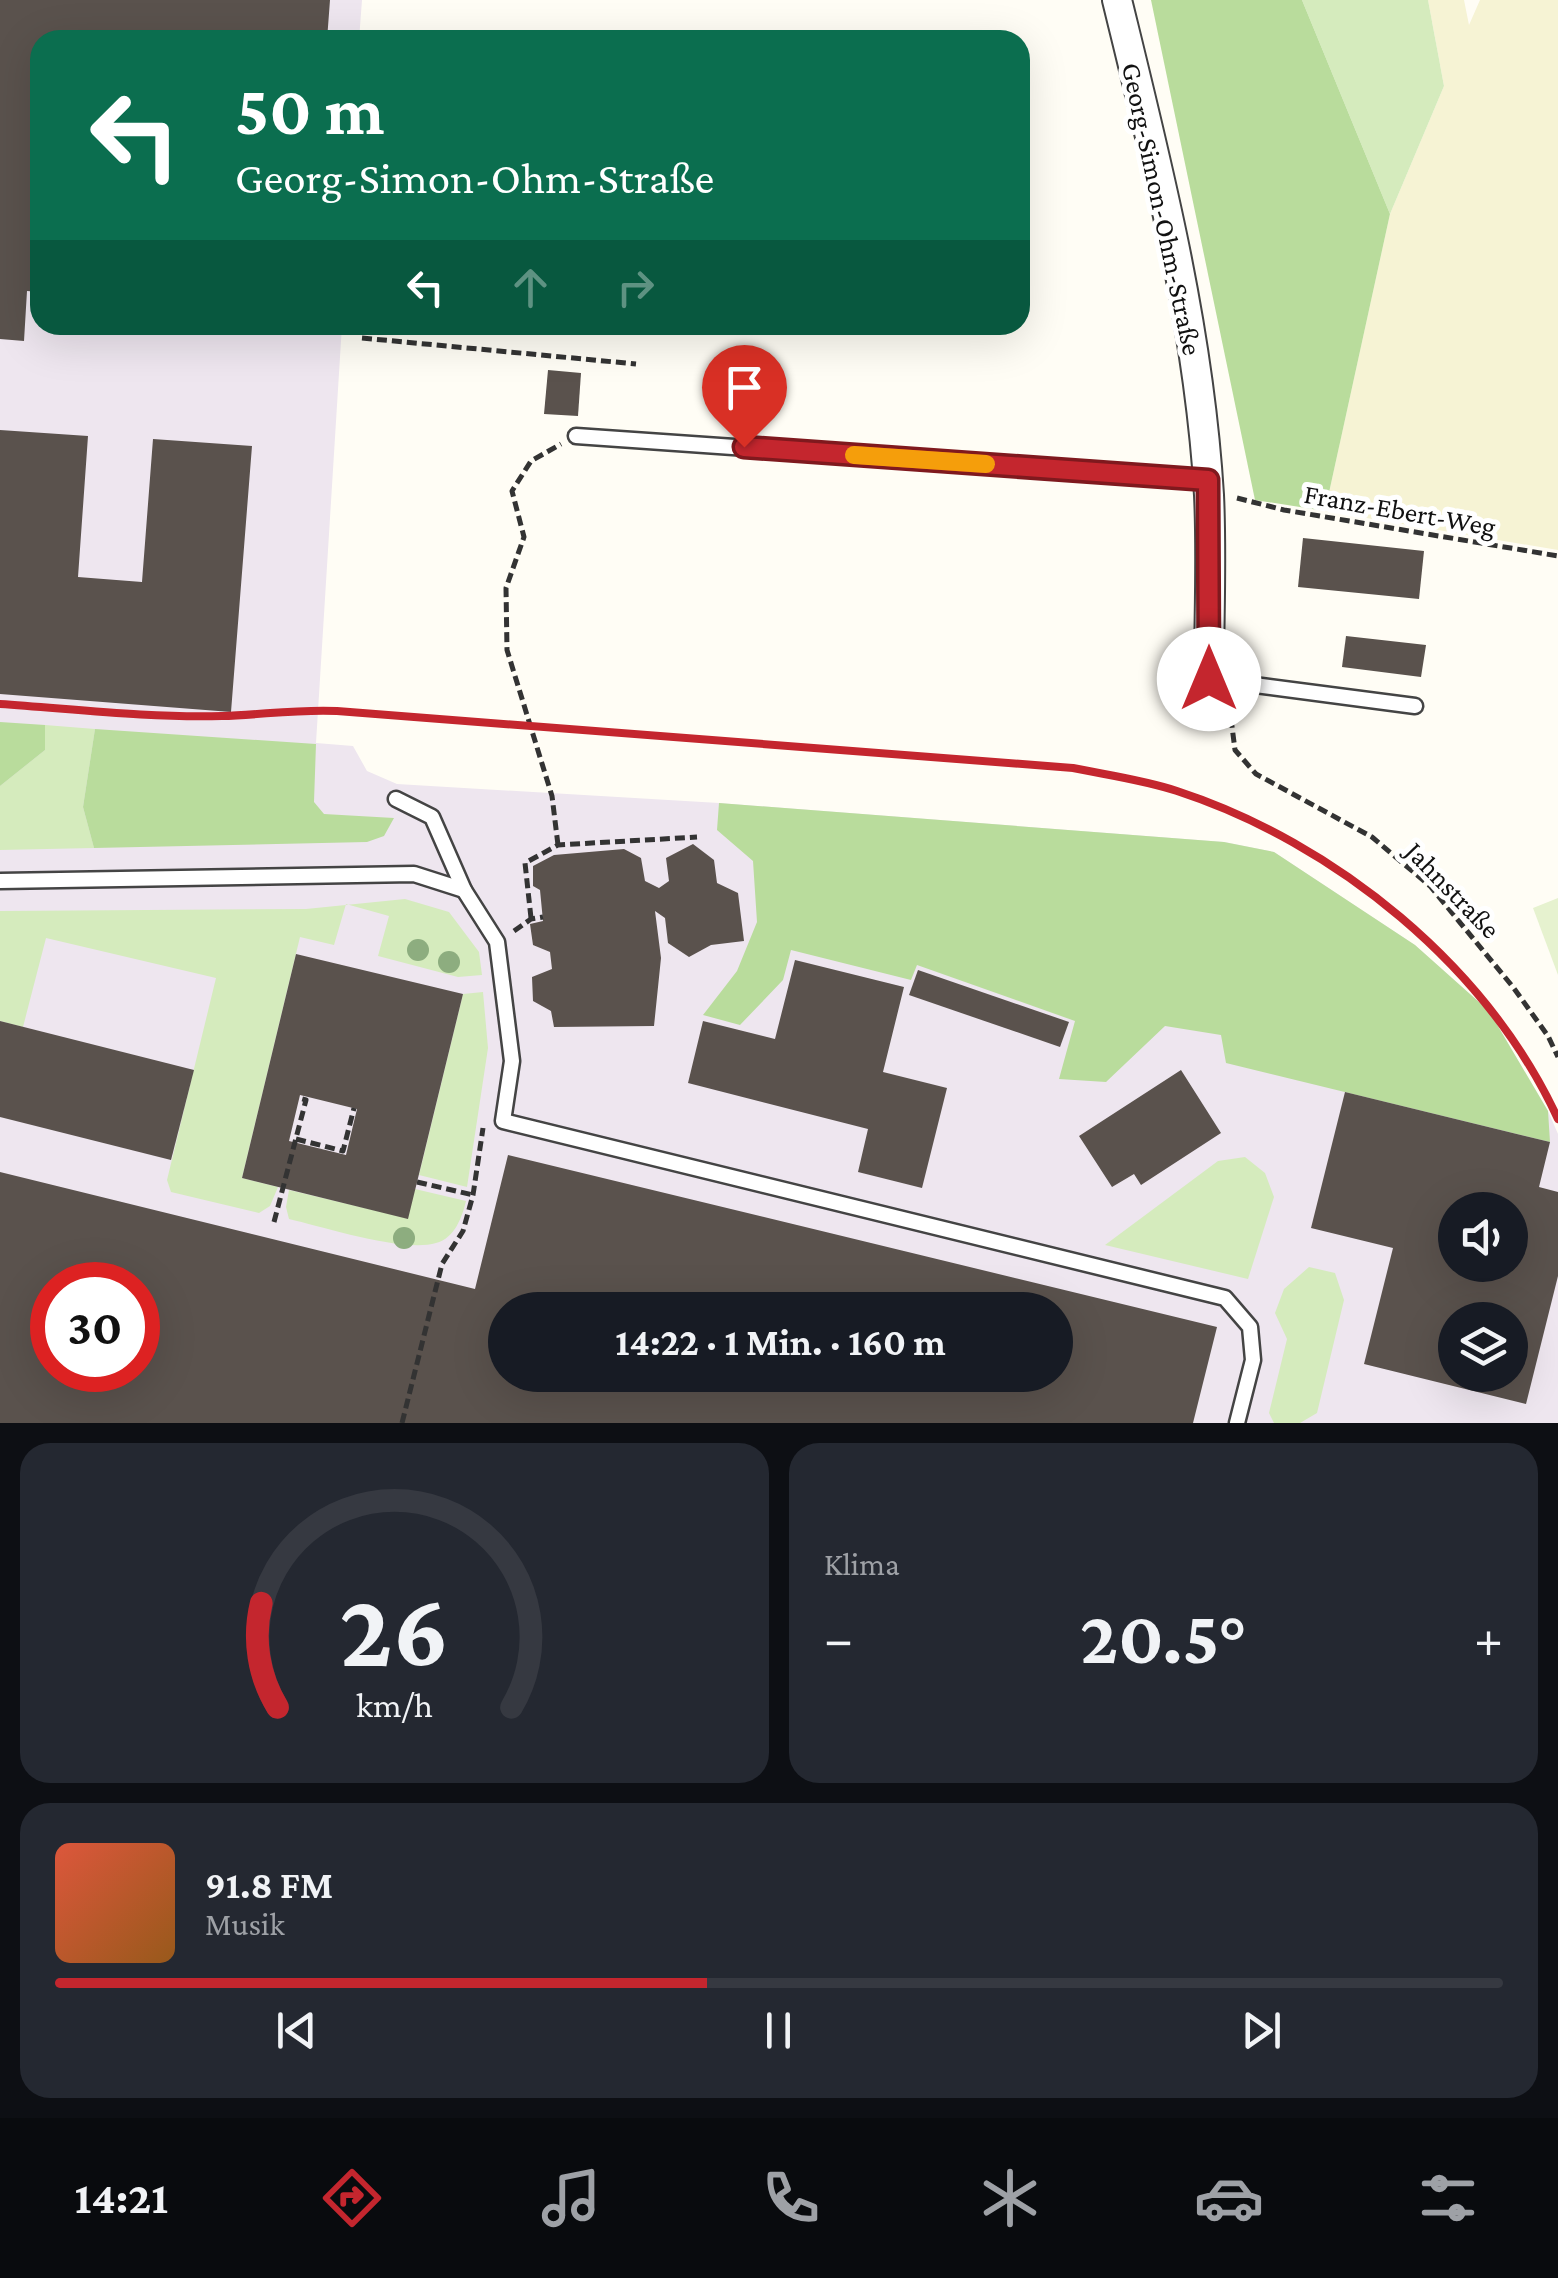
<!DOCTYPE html>
<html lang="de">
<head>
<meta charset="utf-8">
<style>
  :root { --surface:#171b24; --page:#242831; --text:#f1f3f6; --muted:#9ea1a6; --line:#363941; --accent:#c4262e }
  body { margin:0; font-family:"Crimson Pro",serif; background:var(--page); color:var(--text); height:100vh; display:flex; flex-direction:column; font-size:38px; white-space:nowrap }
  * { box-sizing:border-box; margin:0 }
  p { font-size:32px; color:var(--muted) }
  .icon { flex:none; width:55px; height:55px; fill:none; stroke:currentColor; stroke-width:2; stroke-linecap:round; stroke-linejoin:round }
  .map { position:relative; height:1423px; overflow:hidden }
  .details { display:flex; flex-direction:column; gap:20px; padding:20px; background:#0d0f14; flex:1 }
  .details>* { flex:none }
  .guide { position:absolute; left:30px; top:30px; width:1000px; height:305px; border-radius:30px; box-shadow:0 10px 40px #0002; background:#0b6e4f; color:#fff; overflow:hidden }
  .fabs { position:absolute; left:1438px; top:1192px; display:grid; gap:20px }
  .fabs a { display:grid; place-items:center; width:90px; height:90px; border-radius:50%; background:var(--surface); box-shadow:0 10px 40px #0002; font-size:50px }
  .speed { position:absolute; left:30px; top:1262px; display:flex; gap:20px; font-size:50px; font-weight:700; text-align:center }
  .speed>* { display:grid; place-content:center; width:130px; height:130px; border-radius:50%; background:var(--surface); box-shadow:0 10px 40px #0002; line-height:1 }
  .speed .limit { border:15px solid #d22; background:#fff; color:#111 }
  .pin { position:absolute; display:grid; place-items:center; width:85px; height:85px; color:#fff; margin:-102px -42px; border-radius:50% 50% 50% 0; rotate:-45deg; box-shadow:0 0 10px #0007 }
  .pin .icon { rotate:45deg }
  .me { position:absolute; width:110px; margin:-55px; rotate:0deg; stroke-linejoin:round; filter:drop-shadow(0 0 8px #0008) }
  .turn { display:flex; align-items:center; gap:35px; height:210px; padding:0 40px; font-size:45px }
  .turn .icon { width:130px; height:130px; stroke-width:2.5 }
  .turn b { display:block; font-size:70px; line-height:85px }
  .lanes { display:flex; align-items:center; height:95px; padding:0 40px; background:#0003; justify-content:center; gap:50px; direction:ltr }
  .lanes .off { opacity:.35 }
  .big { font-size:75px; font-weight:700; line-height:1.1 }
  .details .tile { flex:1; display:flex; flex-direction:column; justify-content:center; gap:15px; min-width:0; padding:0 35px; border-radius:30px; background:var(--page) }
  .details .dial { align-items:center; gap:0 }
  .dial svg { height:260px; overflow:visible; fill:none; stroke:var(--line); stroke-width:7; stroke-linecap:round; text-anchor:middle }
  .dial text { fill:var(--text); stroke:none }
  .song { display:flex; align-items:center; gap:30px }
  .cover { width:120px; height:120px; border-radius:15px; background:linear-gradient(135deg,hsl(10 70% 55%),hsl(30 70% 35%)) }
  .played { height:10px; border-radius:5px; background:linear-gradient(90deg,var(--accent) 45%,var(--line) 45%) }
  .keys { display:flex; justify-content:space-around; direction:ltr }
  .heat { display:flex; justify-content:space-between; align-items:center; font-size:55px; direction:ltr }
  .details .tiles { flex:1; display:grid; gap:20px; grid-template-columns:1fr 1fr }
  .tile:last-child { grid-column:span 2 }
  .trip { position:absolute; left:488px; top:1292px; width:585px; height:100px; border-radius:50px; background:var(--surface); box-shadow:0 10px 40px #0002; font-weight:700; line-height:100px; text-align:center }
  .tabs { display:flex; height:160px; justify-content:space-around; align-items:center; background:#090b0e; color:var(--muted) }
  .tabs .icon { width:70px; height:70px }
  .tabs .active { color:var(--accent) }
  .tabs b { font-size:45px; color:var(--text) }
  .map>svg:first-child { display:block }
  .industrial { fill:#eee6ef; fill-rule:evenodd }
  .farmland { fill:#f6f3d4 }
  .green { fill:#d5ebbd }
  .forest { fill:#b9dc9c }
  .pitch { fill:#e6f2cf }
  .building { fill:#5a524d; fill-rule:evenodd }
  .lines { fill:none; stroke-linecap:round; stroke-linejoin:round }
  .service-casing { stroke:#444; stroke-width:19 }
  .minor-casing { stroke:#444; stroke-width:32 }
  .path { stroke:#333; stroke-width:5; stroke-dasharray:10 5; stroke-linecap:butt }
  .service { stroke:#fff; stroke-width:14 }
  .minor { stroke:#fff; stroke-width:28 }
  .rail { stroke:#c4262e; stroke-width:8 }
  .tree { fill:#8dad7f }
  .route-casing { stroke:#7f191e; stroke-width:25 }
  .route { stroke:#c4262e; stroke-width:18 }
  .slow { stroke:#f59e0b; stroke-width:18 }
  .labels { text-anchor:middle; dominant-baseline:central; stroke-width:10; stroke-linejoin:round; paint-order:stroke }
  .street-label { font-size:28px; fill:#111; stroke:#fff }
</style>
</head>
<body>
<div class="map">
<svg width="1558" height="1423" viewBox="0 0 1558 1423">
  <rect width="100%" height="100%" fill="#fffdf5"/>
  <path class="industrial" d="M0,0H362L359,40H40V325H342L316,743L353,746L367,771L397,784L719,803L1224,842L1274,852L1415,945L1489,1011L1548,1111L1558,1134V1423H0ZM1455,1210H1510V1265H1455ZM52,1285H138V1370H52ZM505,1310H1055V1375H505ZM1455,1320H1510V1375H1455Z"/>
  <polygon class="farmland" points="1428,0 1464,0 1469,25 1480,0 1558,0 1558,550 1325,511 1390,214 1444,86"/>
  <g class="green">
    <polygon points="1302,0 1428,0 1444,86 1390,214"/>
    <polygon points="45,725 95,729 83,807 94,848 0,850 0,786 45,750"/>
    <polygon points="405,899 449,912 479,952 482,975 458,977 378,956 389,916 346,904 334,945 300,937 242,1178 278,1187 270,1206 259,1213 171,1192 167,1180 216,978 46,938 23,1027 0,1021 0,911 306,909"/>
    <polygon points="483,992 488,1048 467,1187 419,1175 463,994"/>
    <polygon points="1245,1157 1265,1173 1274,1197 1248,1279 1105,1245 1218,1161"/>
    <path d="M415,1189L466,1201C462,1217 455,1238 436,1243C404,1253 324,1227 289,1219L286,1207L289,1190L407,1218Z"/>
    <polygon points="1309,1267 1335,1273 1344,1300 1317,1413 1300,1423 1274,1423 1269,1413 1287,1339 1275,1313 1284,1289"/>
  </g>
  <g class="forest">
    <polygon points="1151,0 1302,0 1390,214 1325,511 1255,500"/>
    <polygon points="0,722 45,725 45,750 0,786"/>
    <polygon points="95,729 316,744 314,802 324,814 394,818 384,836 367,842 94,848 83,807"/>
    <polygon points="719,803 1224,842 1274,852 1415,945 1489,1011 1548,1111 1550,1142 1226,1063 1221,1035 1165,1026 1106,1082 1059,1079 1075,1021 917,965 911,980 791,950 783,980 740,1025 703,1015 737,971 757,922 753,861 717,830"/>
  </g>
  <polygon class="pitch" points="1558,898 1558,975 1533,908"/>
  <g class="building">
    <polygon points="0,0 330,0 327,40 40,40 40,292 27,291 24,341 0,339"/>
    <polygon points="548,370 581,373 578,416 544,414"/>
    <polygon points="0,430 88,436 78,577 142,582 153,439 252,446 231,712 0,694"/>
    <polygon points="1303,538 1424,551 1419,599 1298,587"/>
    <polygon points="1346,636 1426,645 1421,677 1342,667"/>
    <polygon points="693,844 714,860 717,883 738,893 744,941 711,945 689,957 668,943 665,918 655,911 661,958 654,1026 554,1027 551,1011 533,1001 532,977 552,969 550,952 533,945 530,924 543,921 540,890 533,886 533,866 554,855 624,849 641,858 645,881 659,888 669,881 666,858"/>
    <path d="M296,954L463,994L408,1219L242,1178ZM300,1095L357,1109L346,1155L289,1141Z"/>
    <polygon points="795,960 904,987 883,1072 947,1088 922,1188 858,1172 868,1129 688,1083 703,1021 775,1039"/>
    <polygon points="918,970 1069,1022 1060,1047 909,995"/>
    <polygon points="0,1021 194,1070 171,1160 0,1117"/>
    <polygon points="1181,1070 1221,1133 1141,1185 1134,1174 1112,1187 1079,1136"/>
    <path d="M1345,1092L1550,1142L1539,1187L1558,1192V1276L1526,1404L1364,1364L1393,1248L1311,1228ZM1455,1210H1510V1265H1455ZM1455,1320H1510V1375H1455Z"/>
    <path d="M508,1155L1217,1327L1193,1423H0V1172L475,1289ZM52,1285H138V1370H52ZM505,1310H1055V1375H505Z"/>
  </g>
  <g class="lines">
    <g class="service-casing">
      <g id="service">
        <polyline points="576,436 1207,480"/>
        <polyline points="1209,679 1415,706"/>
        <polyline points="396,799 432,817 464,890 497,942 512,1061 503,1121 1225,1298 1250,1327 1253,1360 1237,1423"/>
        <polyline points="0,881 414,874 464,890"/>
      </g>
    </g>
    <g class="minor-casing">
      <path id="minor" d="M1117,0C1157,163 1199,327 1209,495C1212,556 1209,618 1209,679"/>
    </g>
    <g class="path">
      <polyline points="362,338 636,364"/>
      <polyline points="1237,498 1284,510 1558,556"/>
      <polyline points="1229,703 1235,750 1256,774 1372,837 1430,886 1513,987 1548,1036 1558,1057"/>
      <polyline points="558,845 552,796 507,650 506,588 524,537 512,491 531,461 561,444"/>
      <polyline points="531,918 525,863 558,845 697,837"/>
      <polyline points="514,931 531,919 543,917"/>
      <polyline points="296,1139 343,1151 354,1108"/>
      <polyline points="417,1182 473,1195"/>
      <polyline points="274,1222 306,1100 299,1098"/>
      <polyline points="402,1423 442,1264 463,1231 473,1195 483,1128"/>
    </g>
    <use href="#service" class="service"/>
    <use href="#minor" class="minor"/>
    <path class="rail" d="M0,704C74,709 148,718 222,716C261,715 297,709 337,711L1073,768C1107,775 1144,780 1177,791C1336,843 1487,966 1558,1119"/>
  </g>
  <g class="tree">
    <circle cx="418" cy="950" r="11"/>
    <circle cx="449" cy="962" r="11"/>
    <circle cx="404" cy="1238" r="11"/>
  </g>
  <g class="lines">
    <g class="route-casing">
      <polyline id="route" points="744,447 1208,480 1209,679"/>
    </g>
    <use href="#route" class="route"/>
    <polyline class="slow" points="854,455 986,464"/>
  </g>
  <g class="labels">
    <g class="street-label">
      <text transform="translate(1162 209) rotate(78)">Georg-Simon-Ohm-Straße</text>
      <text transform="translate(1400 510) rotate(10)">Franz-Ebert-Weg</text>
      <text transform="translate(1453 890) rotate(46)">Jahnstraße</text>
    </g>
  </g>
</svg>
<div class="fabs">
<a><svg class="icon" aria-label="sound" viewBox="0 0 24 24"><path d="M4 9h4l5-4v14l-5-4H4zM17 9q2 3 0 6"/></svg></a>
<a><svg class="icon" aria-label="layers" viewBox="0 0 24 24"><path d="M12 4l9 5-9 5-9-5zM3 14l9 5 9-5"/></svg></a>
</div>
<div class="speed"><div class="limit">30</div></div>
<div class="pin" style="left:744px;top:447px;background:#d93025"><svg class="icon" aria-label="arrive" viewBox="0 0 24 24"><path d="M6 21V4h12l-3 4 3 4H6"/></svg></div>
<svg class="me" style="left:1209px;top:679px" viewBox="-20 -20 40 40"><circle r="19" fill="#fff"/><path d="M0-13L10 11 0 6-10 11z" fill="#c4262e"/></svg>
<div class="trip">14:22 · 1 Min. · 160 m</div>
<div class="guide">
<div class="turn"><svg class="icon" aria-label="left" viewBox="0 0 24 24"><path d="M17 20v-9H6M10 6l-5 5 5 5"/></svg><div><b>50 m</b>Georg-Simon-Ohm-Straße</div></div>
<div class="lanes"><svg class="icon" aria-label="left" viewBox="0 0 24 24"><path d="M17 20v-9H6M10 6l-5 5 5 5"/></svg><svg class="icon off" aria-label="ahead" viewBox="0 0 24 24"><path d="M12 20V5M6 11l6-6 6 6"/></svg><svg class="icon off" aria-label="right" viewBox="0 0 24 24"><path d="M7 20v-9h11M14 6l5 5-5 5"/></svg></div>
</div>
</div>
<section class="details">
<div class="tiles">
<div class="tile dial"><svg viewBox="0 0 100 80">
<path d="M14 69A42 42 0 1 1 86 69"/>
<path d="M14 69A42 42 0 0 1 9 37" stroke="#c4262e"/>
<text x="50" y="56" font-size="32" font-weight="700">26</text>
<text x="50" y="72" font-size="11">km/h</text>
</svg></div>
<div class="tile"><p>Klima</p>
<div class="heat"><a>−</a><b class="big">20.5°</b><a>+</a></div>
</div>
<div class="tile">
<div class="song"><i class="cover"></i><div><b>91.8 FM</b><p>Musik</p></div></div>
<div class="played"></div>
<div class="keys"><svg class="icon" aria-label="previous" viewBox="0 0 24 24"><path d="M18 5L8 12l10 7zM5 5v14"/></svg><svg class="icon" aria-label="pause" viewBox="0 0 24 24"><path d="M8 5v14M16 5v14"/></svg><svg class="icon" aria-label="next" viewBox="0 0 24 24"><path d="M6 5l10 7-10 7zM19 5v14"/></svg></div>
</div>
</div>
</section>
<nav class="tabs">
<b>14:21</b>
<svg class="icon active" aria-label="directions" viewBox="0 0 24 24"><path d="M12 3l9 9-9 9-9-9zM9 14v-3h6M13 9l2 2-2 2"/></svg>
<svg class="icon" aria-label="music" viewBox="0 0 24 24"><path d="M9 18V5l10-2v13"/><circle cx="6" cy="18" r="3"/><circle cx="16" cy="16" r="3"/></svg>
<svg class="icon" aria-label="phone" viewBox="0 0 24 24"><path d="M5 4h4l2 5-3 2q2 4 5 5l2-3 5 2v4C11 20 4 13 5 4z"/></svg>
<svg class="icon" aria-label="climate" viewBox="0 0 24 24"><path d="M12 3v18M4 7l16 10M4 17L20 7"/></svg>
<svg class="icon" aria-label="car" viewBox="0 0 24 24"><path d="M5 17H2v-5l4-1 3-4h7l3 4 3 1v5h-3M9 17h6M6 11h13"/><circle cx="7" cy="17" r="2"/><circle cx="17" cy="17" r="2"/></svg>
<svg class="icon" aria-label="filters" viewBox="0 0 24 24"><path d="M4 7h16M4 17h16"/><circle cx="9" cy="7" r="2"/><circle cx="15" cy="17" r="2"/></svg>
</nav>
</body>
</html>
